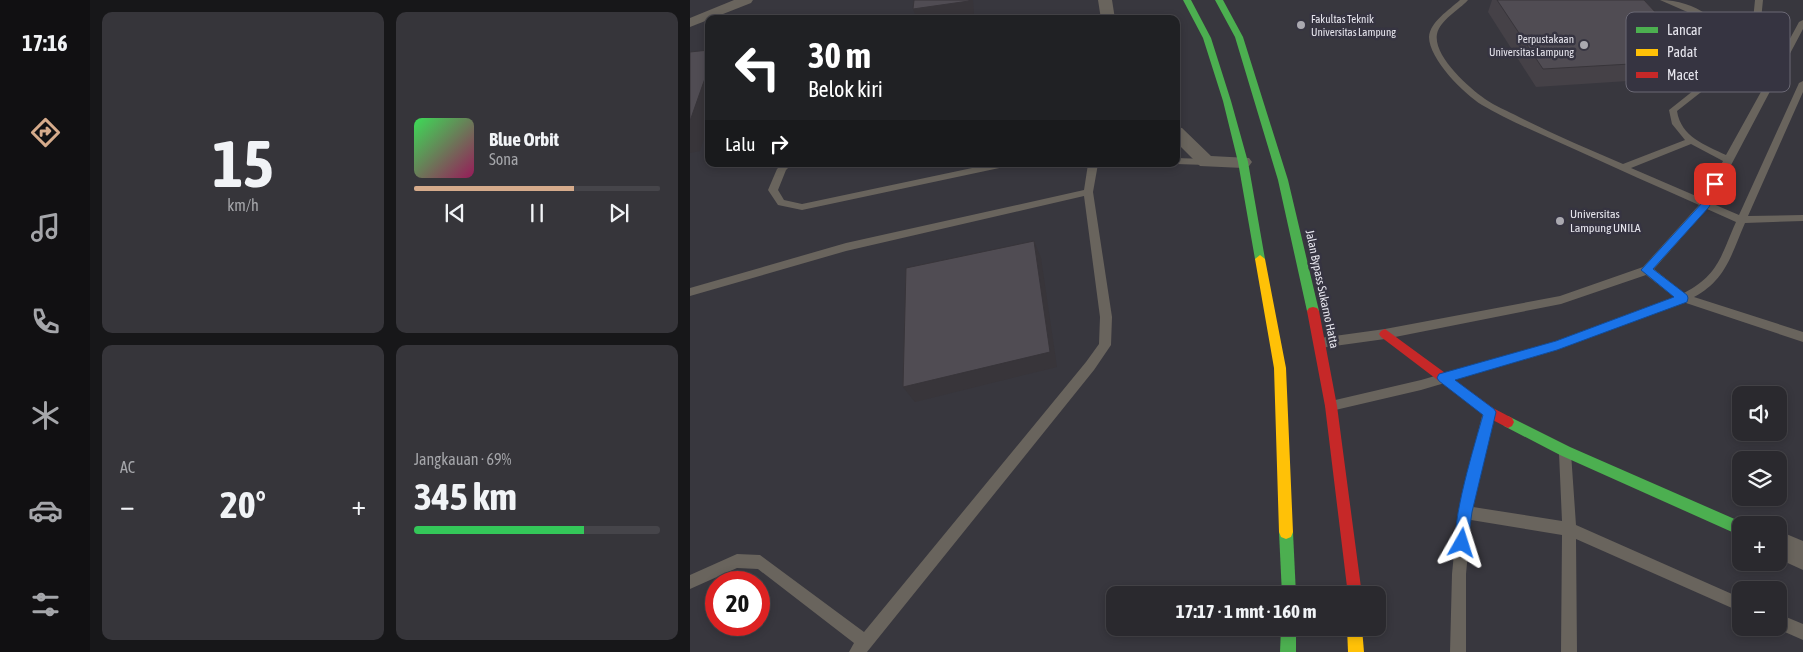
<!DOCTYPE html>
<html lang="id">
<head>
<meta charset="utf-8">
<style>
  :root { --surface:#2a292e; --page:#36353a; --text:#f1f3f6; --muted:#a5a6aa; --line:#46454a; --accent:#d6ab8b }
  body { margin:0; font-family:"Asap Condensed",sans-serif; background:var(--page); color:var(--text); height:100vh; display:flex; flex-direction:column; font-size:19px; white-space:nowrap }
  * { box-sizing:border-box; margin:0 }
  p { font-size:16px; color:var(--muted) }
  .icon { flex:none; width:28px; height:28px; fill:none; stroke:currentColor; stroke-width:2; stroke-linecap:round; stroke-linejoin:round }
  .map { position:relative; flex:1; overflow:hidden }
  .details { display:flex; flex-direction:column; gap:12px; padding:12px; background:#171719; width:600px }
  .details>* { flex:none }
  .top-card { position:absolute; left:15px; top:15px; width:475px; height:152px; border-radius:10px; box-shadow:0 2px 8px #0003,0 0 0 1px var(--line); background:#202124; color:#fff; overflow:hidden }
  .buttons { position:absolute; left:1042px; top:386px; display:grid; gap:10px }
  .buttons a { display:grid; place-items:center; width:55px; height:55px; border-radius:10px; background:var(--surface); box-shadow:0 2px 8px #0003,0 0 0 1px var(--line); font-size:25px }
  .speed { position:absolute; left:15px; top:571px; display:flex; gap:10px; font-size:25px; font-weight:700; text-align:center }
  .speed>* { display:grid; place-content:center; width:65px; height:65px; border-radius:50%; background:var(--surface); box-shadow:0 2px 8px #0003,0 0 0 1px var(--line); line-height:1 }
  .speed .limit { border:8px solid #d22; background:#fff; color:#111 }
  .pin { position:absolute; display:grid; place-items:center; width:42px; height:42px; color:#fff; margin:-21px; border-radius:10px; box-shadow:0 2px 8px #0006 }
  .me { position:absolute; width:55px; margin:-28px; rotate:6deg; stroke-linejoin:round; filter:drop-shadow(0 0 4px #0008) }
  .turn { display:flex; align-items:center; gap:18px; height:105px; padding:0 20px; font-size:22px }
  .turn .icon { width:65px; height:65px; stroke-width:2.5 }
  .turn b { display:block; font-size:35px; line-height:42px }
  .then { display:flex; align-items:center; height:48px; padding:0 20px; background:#0003; gap:10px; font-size:19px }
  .big { font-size:38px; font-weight:700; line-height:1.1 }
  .details .widget { flex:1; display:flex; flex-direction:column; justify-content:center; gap:8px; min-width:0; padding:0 18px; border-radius:10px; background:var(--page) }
  .details .dial { align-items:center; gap:0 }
  .dial b { font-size:65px; line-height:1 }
  .song { display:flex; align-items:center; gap:15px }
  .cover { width:60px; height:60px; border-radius:8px; background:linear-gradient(135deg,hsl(130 70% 55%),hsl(330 70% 35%)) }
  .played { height:5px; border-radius:2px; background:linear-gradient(90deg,var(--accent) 65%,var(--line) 65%) }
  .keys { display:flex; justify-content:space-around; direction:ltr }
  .heat { display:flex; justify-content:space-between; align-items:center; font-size:28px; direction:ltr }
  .charge { height:8px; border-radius:4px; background:linear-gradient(90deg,#34c759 69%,var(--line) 0) }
  .details .tiles { flex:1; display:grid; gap:12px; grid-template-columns:repeat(2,1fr) }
  .trip { position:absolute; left:416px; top:586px; width:280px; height:50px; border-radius:10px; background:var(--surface); box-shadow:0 2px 8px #0003,0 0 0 1px var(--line); font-weight:700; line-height:50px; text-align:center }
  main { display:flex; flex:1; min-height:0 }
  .tabs { display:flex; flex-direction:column; width:90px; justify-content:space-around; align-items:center; background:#111012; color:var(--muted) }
  .tabs .icon { width:35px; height:35px }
  .tabs .on { color:var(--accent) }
  .tabs b { font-size:22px; color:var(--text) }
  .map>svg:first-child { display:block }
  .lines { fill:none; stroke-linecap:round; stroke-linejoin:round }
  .lane { fill:#69645d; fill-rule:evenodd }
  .street { fill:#69645d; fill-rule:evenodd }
  .fast { fill:#4caf50; fill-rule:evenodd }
  .slow { fill:#ffc107; fill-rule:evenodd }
  .jam { fill:#c62828; fill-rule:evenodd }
  .wall { fill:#454147 }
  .shaded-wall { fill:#38353a }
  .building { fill:#504c53; stroke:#38353a }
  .route { fill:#1a73e8; stroke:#114b97 }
  .poi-dot { fill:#aaa9b0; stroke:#363441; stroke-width:2 }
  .labels { text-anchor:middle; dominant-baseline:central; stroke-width:5; stroke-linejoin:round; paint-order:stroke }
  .far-poi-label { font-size:11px; fill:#e7e6ee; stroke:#363441; text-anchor:start }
  .poi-label { font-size:12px; fill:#e7e6ee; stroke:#363441; text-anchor:start }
  .street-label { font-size:12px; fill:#e7e6ee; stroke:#363441 }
  .key { fill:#363441; stroke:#6b6975; stroke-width:1 }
  .key-label { font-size:14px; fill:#e7e6ee }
</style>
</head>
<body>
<main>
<nav class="tabs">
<b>17:16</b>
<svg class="icon on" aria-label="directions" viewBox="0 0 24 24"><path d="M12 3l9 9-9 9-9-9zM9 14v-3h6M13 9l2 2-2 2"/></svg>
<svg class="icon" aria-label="music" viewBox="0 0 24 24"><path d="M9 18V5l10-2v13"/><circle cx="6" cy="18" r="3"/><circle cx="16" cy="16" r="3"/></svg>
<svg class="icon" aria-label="phone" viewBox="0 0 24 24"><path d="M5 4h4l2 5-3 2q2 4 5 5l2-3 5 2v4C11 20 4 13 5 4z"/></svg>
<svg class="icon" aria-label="climate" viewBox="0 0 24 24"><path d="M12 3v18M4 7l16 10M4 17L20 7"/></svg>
<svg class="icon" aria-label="car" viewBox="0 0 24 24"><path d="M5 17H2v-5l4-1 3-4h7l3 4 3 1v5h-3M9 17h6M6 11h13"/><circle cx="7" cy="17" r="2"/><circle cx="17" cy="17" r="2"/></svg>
<svg class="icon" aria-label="filters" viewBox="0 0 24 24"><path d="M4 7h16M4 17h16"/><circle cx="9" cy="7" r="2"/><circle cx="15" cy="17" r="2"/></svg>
</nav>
<section class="details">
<div class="tiles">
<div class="widget dial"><b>15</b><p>km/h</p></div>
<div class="widget">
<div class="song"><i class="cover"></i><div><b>Blue Orbit</b><p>Sona</p></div></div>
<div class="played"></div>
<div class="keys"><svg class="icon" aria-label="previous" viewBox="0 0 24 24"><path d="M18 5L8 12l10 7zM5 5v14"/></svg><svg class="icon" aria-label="pause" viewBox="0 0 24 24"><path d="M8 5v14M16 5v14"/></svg><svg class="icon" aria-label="next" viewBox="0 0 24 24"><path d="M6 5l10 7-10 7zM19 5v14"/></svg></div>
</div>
<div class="widget"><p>AC</p>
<div class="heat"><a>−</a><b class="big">20°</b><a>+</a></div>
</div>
<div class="widget"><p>Jangkauan · 69%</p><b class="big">345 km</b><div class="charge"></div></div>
</div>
</section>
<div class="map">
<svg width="1113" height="652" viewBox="0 0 1113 652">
  <rect width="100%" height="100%" fill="#38373e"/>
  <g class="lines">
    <g class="lane">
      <path d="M770,0H778C769,10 750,20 747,34C743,56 778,87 795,99C805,106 818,111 829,117C863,134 898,149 933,164L995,140L982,124L979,110L1047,56L1033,35L1018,21L970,0C1006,0 1033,22 1051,51L1062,30L1065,0H1073L1070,30L1055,56L1084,68L1109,22L1113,20V29L1021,203L1049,215L1109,83L1113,81V92L1058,216L1113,215V221L1055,223C1041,255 1036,280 1004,297L1113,332V342L993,302L867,350L731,390L641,411L637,410L635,406L637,402L641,401L731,380L866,341L984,297L956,275L871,304L695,339L630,348L626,346L624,343L626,340L630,338L695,329L870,296L953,267L1009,205C968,187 926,168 884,149C853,135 821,122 792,105C774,94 739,59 739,37C740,22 759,10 770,0ZM1052,60L1082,72L1036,155C1015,145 991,137 987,111ZM1001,144L1033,161L1013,199L941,168ZM1017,209L1046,222C1031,255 1029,275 994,293L964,269Z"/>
      <polygon points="486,158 516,159 521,162 516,165 486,164"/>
      <polygon points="92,164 102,164 96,170 88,190 94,200 112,204 301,164 319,164 314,167 112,210 88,205 78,190 87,169"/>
      <polygon points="398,164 408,164 403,192 422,317 421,345 404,370 177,652 159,652 164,643 68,569 47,568 0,589 0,575 47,554 70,555 174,632 396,362 409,344 410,317 394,196 156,251 0,296 0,288 156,243 394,190"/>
      <polygon points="799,407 803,408 805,412 783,507 872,521 869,453 870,449 875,447 880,449 881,453 886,525 1051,598 1051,612 886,539 887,652 871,652 872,535 781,520 776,574 776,652 760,652 762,574 768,512 793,412 795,408"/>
      <polygon points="1089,614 1113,624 1113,640 1086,628 1089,628"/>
    </g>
    <g class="street">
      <polygon points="44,0 63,0 61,3 0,27 0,18"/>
      <polygon points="408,0 422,0 425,19 411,19"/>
      <polygon points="486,127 492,128 521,156 559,158 562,162 559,166 553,168 510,166 486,142"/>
      <polygon points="1089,531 1113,541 1113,570 1089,559"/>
    </g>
    <g class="fast">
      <polygon points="493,0 501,0 521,38 541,101 558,162 575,259 570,263 565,259 548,162 533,101 513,38"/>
      <polygon points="525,0 533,0 553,37 598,180 629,311 627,314 619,314 617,311 588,180 545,37"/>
      <polygon points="818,416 880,447 1056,524 1051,525 1051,536 870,455 814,426 812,422 814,418"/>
      <polygon points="596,525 601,527 603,532 606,595 592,595 589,532 591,527"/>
      <polygon points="591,628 606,628 606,652 590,652"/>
    </g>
    <g class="slow">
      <polygon points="570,255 575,259 596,368 603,532 601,537 596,539 591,537 589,532 584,368 565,259"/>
      <polygon points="657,628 672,628 674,652 658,652"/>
    </g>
    <g class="jam">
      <polygon points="623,307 627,308 629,311 647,406 672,595 658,595 635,406 617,311 619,308"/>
      <polygon points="695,329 803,408 822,418 824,422 822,426 818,428 795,416 691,337 689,334 691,331"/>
    </g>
  </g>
  <polygon class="wall" points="802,0 954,0 1010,60 999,77 846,87 798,12"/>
  <g class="shaded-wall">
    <polygon points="279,0 283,0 284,15 257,19 227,19 223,9"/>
    <polygon points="19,67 19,123 10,151 0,153 0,121"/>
    <polygon points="344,241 351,258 367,367 225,402 213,387"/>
  </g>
  <g class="building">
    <polygon points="224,0 279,0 279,1 223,9"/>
    <polygon points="807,0 954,0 1010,60 853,69"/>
    <polygon points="19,50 19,67 0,121 0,52"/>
    <polygon points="344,241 360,352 213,387 216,268"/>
  </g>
  <path class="route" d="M1025,180L1030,184L1019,207L963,269L997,295L998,298L997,302L867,350L765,380L804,409L806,412L782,512L777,548L772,550L767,548C759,527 786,440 793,415L749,381L747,378L749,374L866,341L984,297L951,270L1012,203L1020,184Z"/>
  <g class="poi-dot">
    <circle cx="611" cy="25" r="5"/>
    <circle cx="894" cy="45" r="5"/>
    <circle cx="870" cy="221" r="5"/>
  </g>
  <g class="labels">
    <g class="far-poi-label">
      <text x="621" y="19">Fakultas Teknik<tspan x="621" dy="13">Universitas Lampung</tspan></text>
      <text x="884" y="39" text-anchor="end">Perpustakaan<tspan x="884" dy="13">Universitas Lampung</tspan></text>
    </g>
    <g class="poi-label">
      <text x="880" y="214">Universitas<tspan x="880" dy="14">Lampung UNILA</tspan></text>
    </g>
    <g class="street-label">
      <text transform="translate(632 289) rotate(78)">Jalan Bypass Sukarno Hatta</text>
    </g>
  </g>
  <rect x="936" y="12" width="164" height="80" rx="8" class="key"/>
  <rect x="946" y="27" width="22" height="6" fill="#4caf50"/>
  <rect x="946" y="49" width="22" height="7" fill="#ffc107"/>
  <rect x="946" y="72" width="22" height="6" fill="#c62828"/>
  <g class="key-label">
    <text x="977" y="35">Lancar</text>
    <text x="977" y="57">Padat</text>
    <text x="977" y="80">Macet</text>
  </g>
</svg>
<div class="buttons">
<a><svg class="icon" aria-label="sound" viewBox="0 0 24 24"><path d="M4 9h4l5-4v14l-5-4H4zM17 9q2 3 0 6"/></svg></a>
<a><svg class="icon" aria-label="layers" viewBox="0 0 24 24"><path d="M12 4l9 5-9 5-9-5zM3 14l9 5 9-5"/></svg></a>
<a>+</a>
<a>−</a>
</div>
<div class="speed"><div class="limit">20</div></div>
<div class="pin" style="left:1025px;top:184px;background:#d93025"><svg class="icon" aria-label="arrive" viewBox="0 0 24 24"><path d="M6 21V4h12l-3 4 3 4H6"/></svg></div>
<svg class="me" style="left:772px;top:543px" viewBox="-20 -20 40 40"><path d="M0-17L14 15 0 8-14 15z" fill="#1a73e8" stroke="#fff" stroke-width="4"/></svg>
<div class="trip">17:17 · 1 mnt · 160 m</div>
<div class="top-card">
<div class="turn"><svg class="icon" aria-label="left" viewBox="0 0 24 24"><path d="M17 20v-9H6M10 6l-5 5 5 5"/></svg><div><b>30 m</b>Belok kiri</div></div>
<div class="then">Lalu<svg class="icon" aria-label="right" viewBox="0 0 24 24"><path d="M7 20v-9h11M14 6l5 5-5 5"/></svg></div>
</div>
</div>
</main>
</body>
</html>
